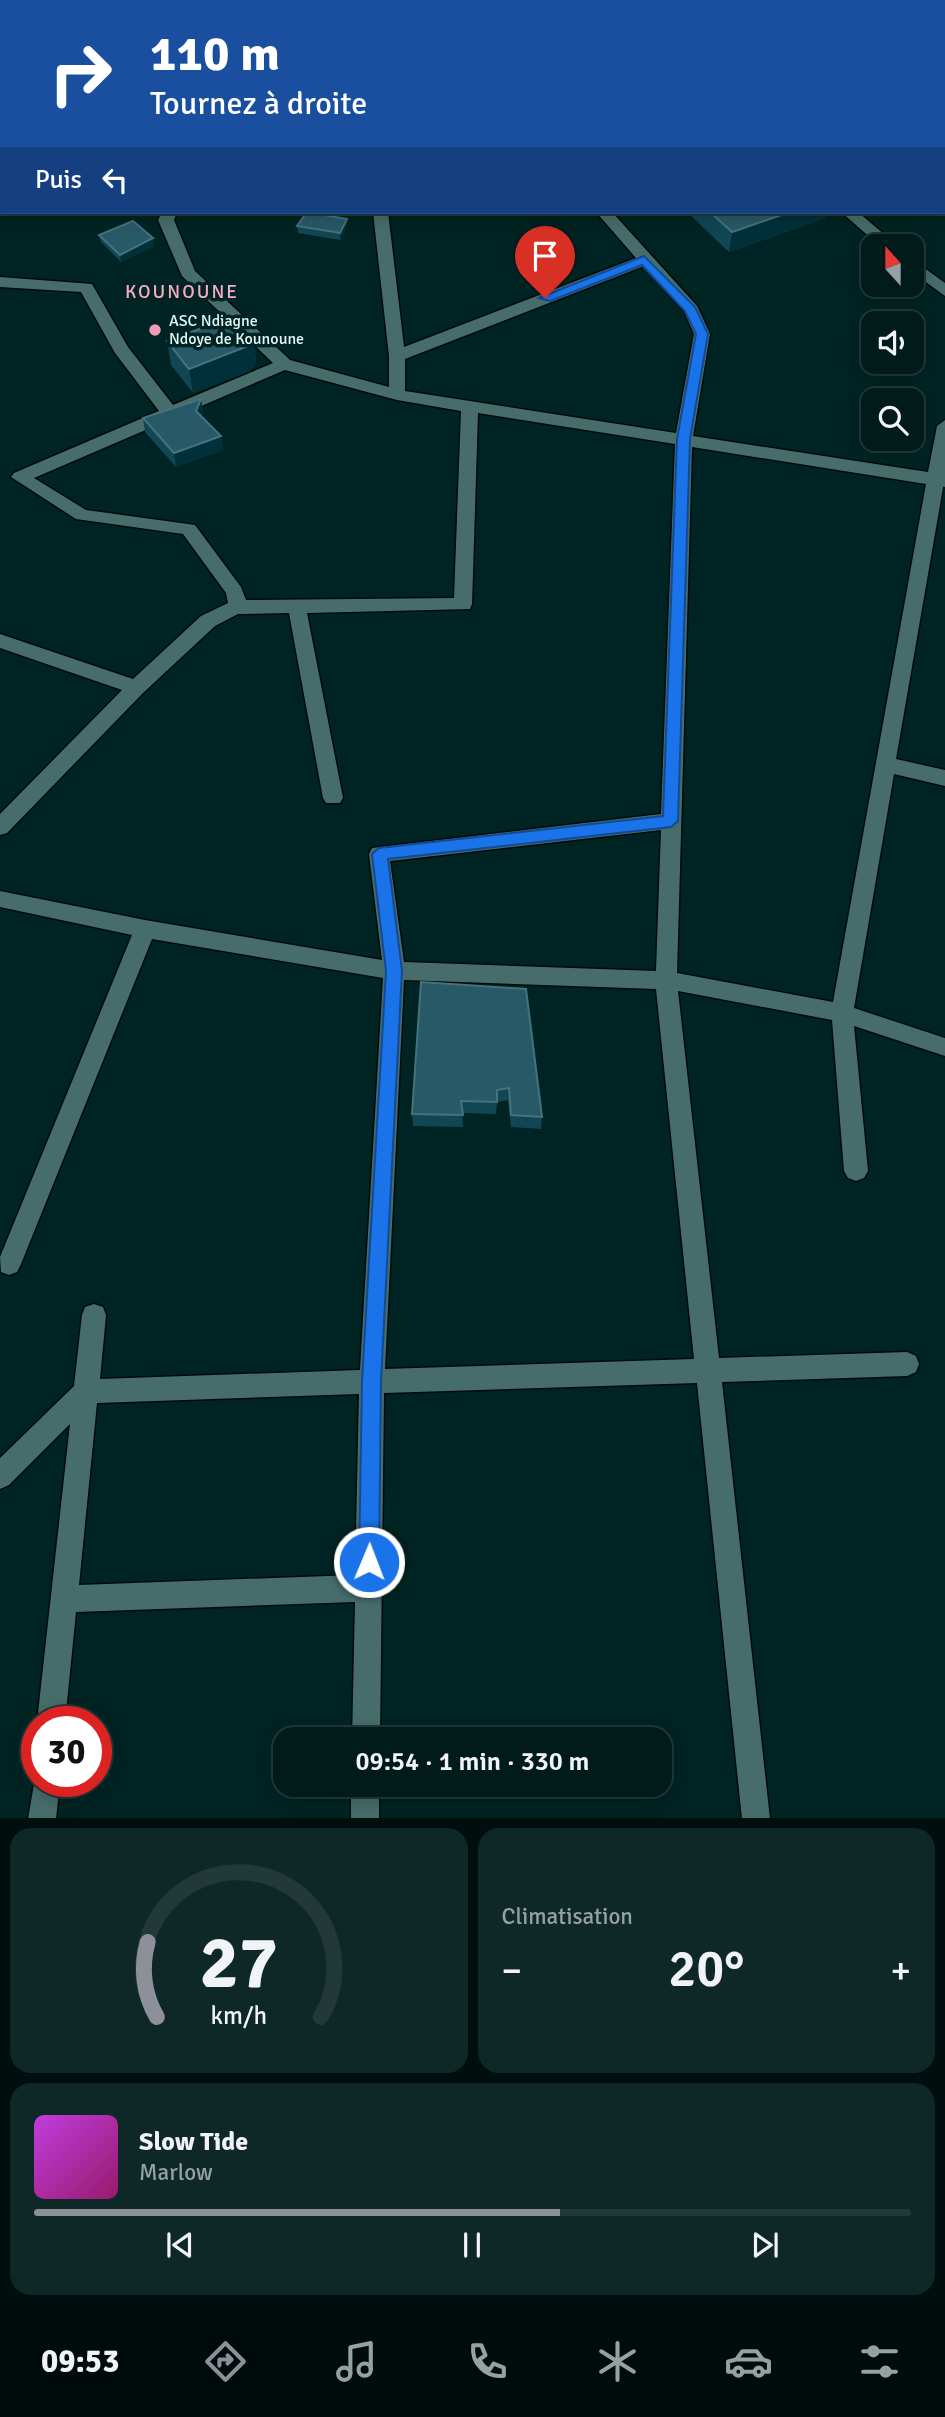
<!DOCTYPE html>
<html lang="fr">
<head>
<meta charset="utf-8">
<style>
  :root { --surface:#001b1a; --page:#0e2827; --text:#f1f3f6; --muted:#95a1a2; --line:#223939; --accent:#8c9099 }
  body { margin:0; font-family:Signika,sans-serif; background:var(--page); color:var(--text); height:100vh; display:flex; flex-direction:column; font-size:26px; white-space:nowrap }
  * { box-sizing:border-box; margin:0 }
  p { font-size:23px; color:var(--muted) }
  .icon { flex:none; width:38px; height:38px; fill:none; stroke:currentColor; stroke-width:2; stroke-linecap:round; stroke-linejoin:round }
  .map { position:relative; height:1818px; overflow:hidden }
  .details { display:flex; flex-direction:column; gap:10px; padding:10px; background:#000f0e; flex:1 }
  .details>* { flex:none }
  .top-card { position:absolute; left:0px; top:0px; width:945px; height:214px; box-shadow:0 4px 18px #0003,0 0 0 2px var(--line); background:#1a4fa0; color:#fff; overflow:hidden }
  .needle { width:46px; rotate:339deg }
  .fabs { position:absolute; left:861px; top:234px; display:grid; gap:14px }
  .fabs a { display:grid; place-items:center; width:63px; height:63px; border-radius:14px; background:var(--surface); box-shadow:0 4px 18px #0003,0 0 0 2px var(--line); font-size:35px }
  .speed { position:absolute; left:21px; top:1706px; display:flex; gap:14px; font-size:35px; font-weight:700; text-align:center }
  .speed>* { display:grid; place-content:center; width:91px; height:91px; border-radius:50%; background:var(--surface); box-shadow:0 4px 18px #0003,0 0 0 2px var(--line); line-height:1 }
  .speed .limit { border:10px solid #d22; background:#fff; color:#111 }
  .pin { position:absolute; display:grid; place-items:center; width:60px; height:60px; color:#fff; margin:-72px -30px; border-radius:50% 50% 50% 0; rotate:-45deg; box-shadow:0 0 7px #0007 }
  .pin .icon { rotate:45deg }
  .me { position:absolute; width:77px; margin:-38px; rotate:1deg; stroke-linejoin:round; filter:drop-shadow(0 0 5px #0008) }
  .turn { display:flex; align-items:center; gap:24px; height:147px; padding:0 35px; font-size:32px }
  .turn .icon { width:91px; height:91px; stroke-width:2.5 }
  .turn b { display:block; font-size:49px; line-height:60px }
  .then { display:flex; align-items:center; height:66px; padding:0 35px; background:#0003; gap:14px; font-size:26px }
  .big { font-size:52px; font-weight:600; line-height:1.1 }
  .details .card { flex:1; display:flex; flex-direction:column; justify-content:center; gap:10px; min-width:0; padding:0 24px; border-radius:21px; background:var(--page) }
  .details .dial { align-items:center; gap:0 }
  .dial svg { height:182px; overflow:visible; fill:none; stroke:var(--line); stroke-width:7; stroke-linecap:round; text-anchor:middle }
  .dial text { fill:var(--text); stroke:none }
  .song { display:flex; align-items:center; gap:21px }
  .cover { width:84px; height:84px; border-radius:10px; background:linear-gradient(135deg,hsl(290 70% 55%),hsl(320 70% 35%)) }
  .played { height:7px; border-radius:4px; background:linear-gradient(90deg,var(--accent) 60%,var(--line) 60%) }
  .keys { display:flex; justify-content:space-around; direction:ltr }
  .heat { display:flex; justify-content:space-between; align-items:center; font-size:38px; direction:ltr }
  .details .tiles { flex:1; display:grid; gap:10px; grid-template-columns:1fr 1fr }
  .card:last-child { grid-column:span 2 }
  .trip { position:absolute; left:273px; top:1727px; width:399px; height:70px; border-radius:21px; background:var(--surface); box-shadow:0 4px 18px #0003,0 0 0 2px var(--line); font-weight:600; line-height:70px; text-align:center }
  .tab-bar { display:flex; height:112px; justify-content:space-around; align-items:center; background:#000b0a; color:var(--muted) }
  .tab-bar .icon { width:49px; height:49px }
  .tab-bar .current { color:var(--accent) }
  .tab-bar b { font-size:32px; color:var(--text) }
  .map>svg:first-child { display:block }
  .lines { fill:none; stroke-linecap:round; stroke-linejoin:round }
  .minor-casing { stroke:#000b0b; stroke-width:3 }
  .tertiary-casing { stroke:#000b0b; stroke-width:3 }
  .minor { fill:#476d6b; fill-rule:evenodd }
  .tertiary { fill:#476d6b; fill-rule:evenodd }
  .wall { fill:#114655 }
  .shaded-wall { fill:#01303a }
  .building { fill:#285967; stroke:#45727d; stroke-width:2 }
  .route { fill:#1a73e8; stroke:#114b97; stroke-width:2 }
  .poi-dot { fill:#f09ab7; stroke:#002423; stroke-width:2.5 }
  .labels { text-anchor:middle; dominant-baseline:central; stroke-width:7; stroke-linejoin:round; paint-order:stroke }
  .far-poi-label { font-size:16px; fill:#e4f9f7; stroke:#002423; text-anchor:start }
  .far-quarter-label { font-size:19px; letter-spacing:2px; fill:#faaac5; stroke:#002423 }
</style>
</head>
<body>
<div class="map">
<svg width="945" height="1819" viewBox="0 0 945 1819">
  <rect width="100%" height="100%" fill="#002423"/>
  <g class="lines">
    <g class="minor-casing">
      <g id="minor">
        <polygon points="213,0 227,0 211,2"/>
        <rect x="371" y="0" width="14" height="2"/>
        <rect x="534" y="0" width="14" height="2"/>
        <rect x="736" y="0" width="14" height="2"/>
        <polygon points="943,77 945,77 943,86"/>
        <rect x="0" y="159" width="2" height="8"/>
        <rect x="943" y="193" width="2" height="10"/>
        <path d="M162,212H177L174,220L195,271L290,360L389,387V356L373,212H388L404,347L636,258L596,212H612L697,306L710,334L693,436L928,472L937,426L945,420V476L896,759L945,770V786L894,774L854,1008L945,1038V1056L854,1026L868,1171L864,1178L856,1181L848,1178L844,1171L832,1020L678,991L719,1358L907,1352L916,1356L919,1364L916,1372L907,1376L722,1382L770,1819H742L697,1383L384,1393L380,1740H352L355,1602L76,1612L65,1722H37L70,1424L9,1485L0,1489V1458L74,1386L82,1315L85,1307L94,1304L103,1307L106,1315L100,1379L360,1370L383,978L152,939L21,1264L17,1272L9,1275L1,1272L0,1257L132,935L0,907V891L145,920L382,960L369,854L372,848L661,814L675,444L478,413L472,604L470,609L307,613L343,798L340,803H326L323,798L289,613L238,614L215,626L143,693L7,833L0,835V814L122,690L0,648V634L133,679L201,616L228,603L226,593L183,534L76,519L11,477L14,473L159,411L115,353L81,292L0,287V277L92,284L128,347L173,405L273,363L182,276L158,220ZM644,266L684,311L694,334L676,433L405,391V359ZM285,370L397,400L461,411L454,598L246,600L241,587L195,525L86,510L34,478ZM692,447L926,484L833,1002L677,973ZM661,830L656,971L404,962L390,861ZM404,980L656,989L694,1359L385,1369ZM359,1394L355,1575L79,1585L97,1403Z"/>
        <polygon points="841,212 858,212 899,247 881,247"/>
        <polygon points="912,259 945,283 945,296 912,272"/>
        <polygon points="36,1772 37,1782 60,1782 56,1819 28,1819"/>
        <rect x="351" y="1785" width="28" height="34"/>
      </g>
    </g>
    <g class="tertiary-casing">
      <polygon id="tertiary" points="934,473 945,475 945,487 928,483 925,479 928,475"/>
    </g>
    <use href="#minor" class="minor"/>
    <use href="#tertiary" class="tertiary"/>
  </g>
  <g class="wall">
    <polygon points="687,212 827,212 826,218 729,252"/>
    <polygon points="297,226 347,226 340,240 298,233"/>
    <polygon points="99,235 153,238 154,246 121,262 101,242"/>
    <polygon points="253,338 256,362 250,371 193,393 171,365 167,341"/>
    <polygon points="201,399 203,413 201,416 221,436 223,450 176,467 145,432 143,418"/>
    <polygon points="421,982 542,1117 541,1129 511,1127 508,1100 497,1102 496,1114 462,1113 463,1127 413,1126 412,1114"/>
  </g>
  <g class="shaded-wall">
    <polygon points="790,212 827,212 826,218 729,252 732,232"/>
    <polygon points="347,219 347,226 340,240 340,233"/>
    <polygon points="153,238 154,246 121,262 120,255"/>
    <polygon points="253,338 256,362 250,371 193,393 189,369"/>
    <polygon points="201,399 203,413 198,425 196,411"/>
    <polygon points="221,436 223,450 176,467 174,453"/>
  </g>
  <g class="building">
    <polygon points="307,212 347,219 340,233 297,226"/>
    <polygon points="710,212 790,212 732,232"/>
    <polygon points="133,221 153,238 120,255 99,235"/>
    <polygon points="223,320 239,322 253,338 248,346 189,369 167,341"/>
    <polygon points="201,399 196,411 221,436 174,453 143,418"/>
    <polygon points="421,982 526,989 542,1117 511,1115 509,1088 497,1090 497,1102 461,1101 463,1115 412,1114"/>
  </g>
  <polygon class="route" points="644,256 695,307 708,334 690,439 678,821 671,827 388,859 402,971 381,1381 379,1562 376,1569 369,1572 362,1569 359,1562 362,1381 386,971 372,854 379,848 663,816 677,439 696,334 685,311 642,265 550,301 539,298"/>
  <circle class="poi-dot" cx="155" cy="330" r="7"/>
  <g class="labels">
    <g class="far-poi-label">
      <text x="169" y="321">ASC Ndiagne<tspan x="169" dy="18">Ndoye de Kounoune</tspan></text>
    </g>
    <g class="far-quarter-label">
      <text x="182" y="292">KOUNOUNE</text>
    </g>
  </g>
</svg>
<div class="fabs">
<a><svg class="needle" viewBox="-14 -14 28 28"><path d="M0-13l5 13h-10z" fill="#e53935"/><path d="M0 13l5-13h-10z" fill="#95a1a2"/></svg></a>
<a><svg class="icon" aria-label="sound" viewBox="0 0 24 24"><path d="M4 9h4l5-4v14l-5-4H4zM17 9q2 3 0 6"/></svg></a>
<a><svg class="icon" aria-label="search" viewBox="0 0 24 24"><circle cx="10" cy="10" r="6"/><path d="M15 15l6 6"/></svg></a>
</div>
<div class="speed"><div class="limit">30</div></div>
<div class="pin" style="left:545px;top:298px;background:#d93025"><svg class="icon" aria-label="arrive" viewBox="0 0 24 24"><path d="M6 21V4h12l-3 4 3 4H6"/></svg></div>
<svg class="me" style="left:369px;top:1562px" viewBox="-20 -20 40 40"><circle r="17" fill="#1a73e8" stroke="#fff" stroke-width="3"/><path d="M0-11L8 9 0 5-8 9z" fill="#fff"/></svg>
<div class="trip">09:54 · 1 min · 330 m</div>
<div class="top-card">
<div class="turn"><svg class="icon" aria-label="right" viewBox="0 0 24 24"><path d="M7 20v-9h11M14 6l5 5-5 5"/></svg><div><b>110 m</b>Tournez à droite</div></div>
<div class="then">Puis<svg class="icon" aria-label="left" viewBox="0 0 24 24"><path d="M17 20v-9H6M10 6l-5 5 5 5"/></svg></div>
</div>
</div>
<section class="details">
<div class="tiles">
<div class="card dial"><svg viewBox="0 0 100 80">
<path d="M14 69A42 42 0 1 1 86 69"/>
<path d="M14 69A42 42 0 0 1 10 36" stroke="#8c9099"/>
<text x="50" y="56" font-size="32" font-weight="700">27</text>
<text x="50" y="72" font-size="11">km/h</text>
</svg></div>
<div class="card"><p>Climatisation</p>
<div class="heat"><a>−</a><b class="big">20°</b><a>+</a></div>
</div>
<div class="card">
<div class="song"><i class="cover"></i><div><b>Slow Tide</b><p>Marlow</p></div></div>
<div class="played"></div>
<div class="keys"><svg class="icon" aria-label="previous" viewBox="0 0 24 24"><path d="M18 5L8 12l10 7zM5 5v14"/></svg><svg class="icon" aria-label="pause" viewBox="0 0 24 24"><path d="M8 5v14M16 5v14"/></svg><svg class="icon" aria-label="next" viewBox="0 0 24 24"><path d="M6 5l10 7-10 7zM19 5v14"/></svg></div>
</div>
</div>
</section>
<nav class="tab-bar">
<b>09:53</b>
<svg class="icon current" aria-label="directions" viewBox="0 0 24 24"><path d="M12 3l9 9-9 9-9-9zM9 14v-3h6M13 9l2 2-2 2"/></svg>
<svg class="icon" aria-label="music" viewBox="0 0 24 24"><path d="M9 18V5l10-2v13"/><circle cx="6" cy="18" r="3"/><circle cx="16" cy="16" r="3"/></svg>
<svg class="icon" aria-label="phone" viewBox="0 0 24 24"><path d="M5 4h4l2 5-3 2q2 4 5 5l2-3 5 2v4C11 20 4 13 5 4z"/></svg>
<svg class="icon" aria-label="climate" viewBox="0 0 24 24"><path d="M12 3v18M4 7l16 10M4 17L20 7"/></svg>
<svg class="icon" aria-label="car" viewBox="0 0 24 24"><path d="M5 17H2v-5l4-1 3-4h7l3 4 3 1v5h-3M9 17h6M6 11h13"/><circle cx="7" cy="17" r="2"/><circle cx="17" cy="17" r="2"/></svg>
<svg class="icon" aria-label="filters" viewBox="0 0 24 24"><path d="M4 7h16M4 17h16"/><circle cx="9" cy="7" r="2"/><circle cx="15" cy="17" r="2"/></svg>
</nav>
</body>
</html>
